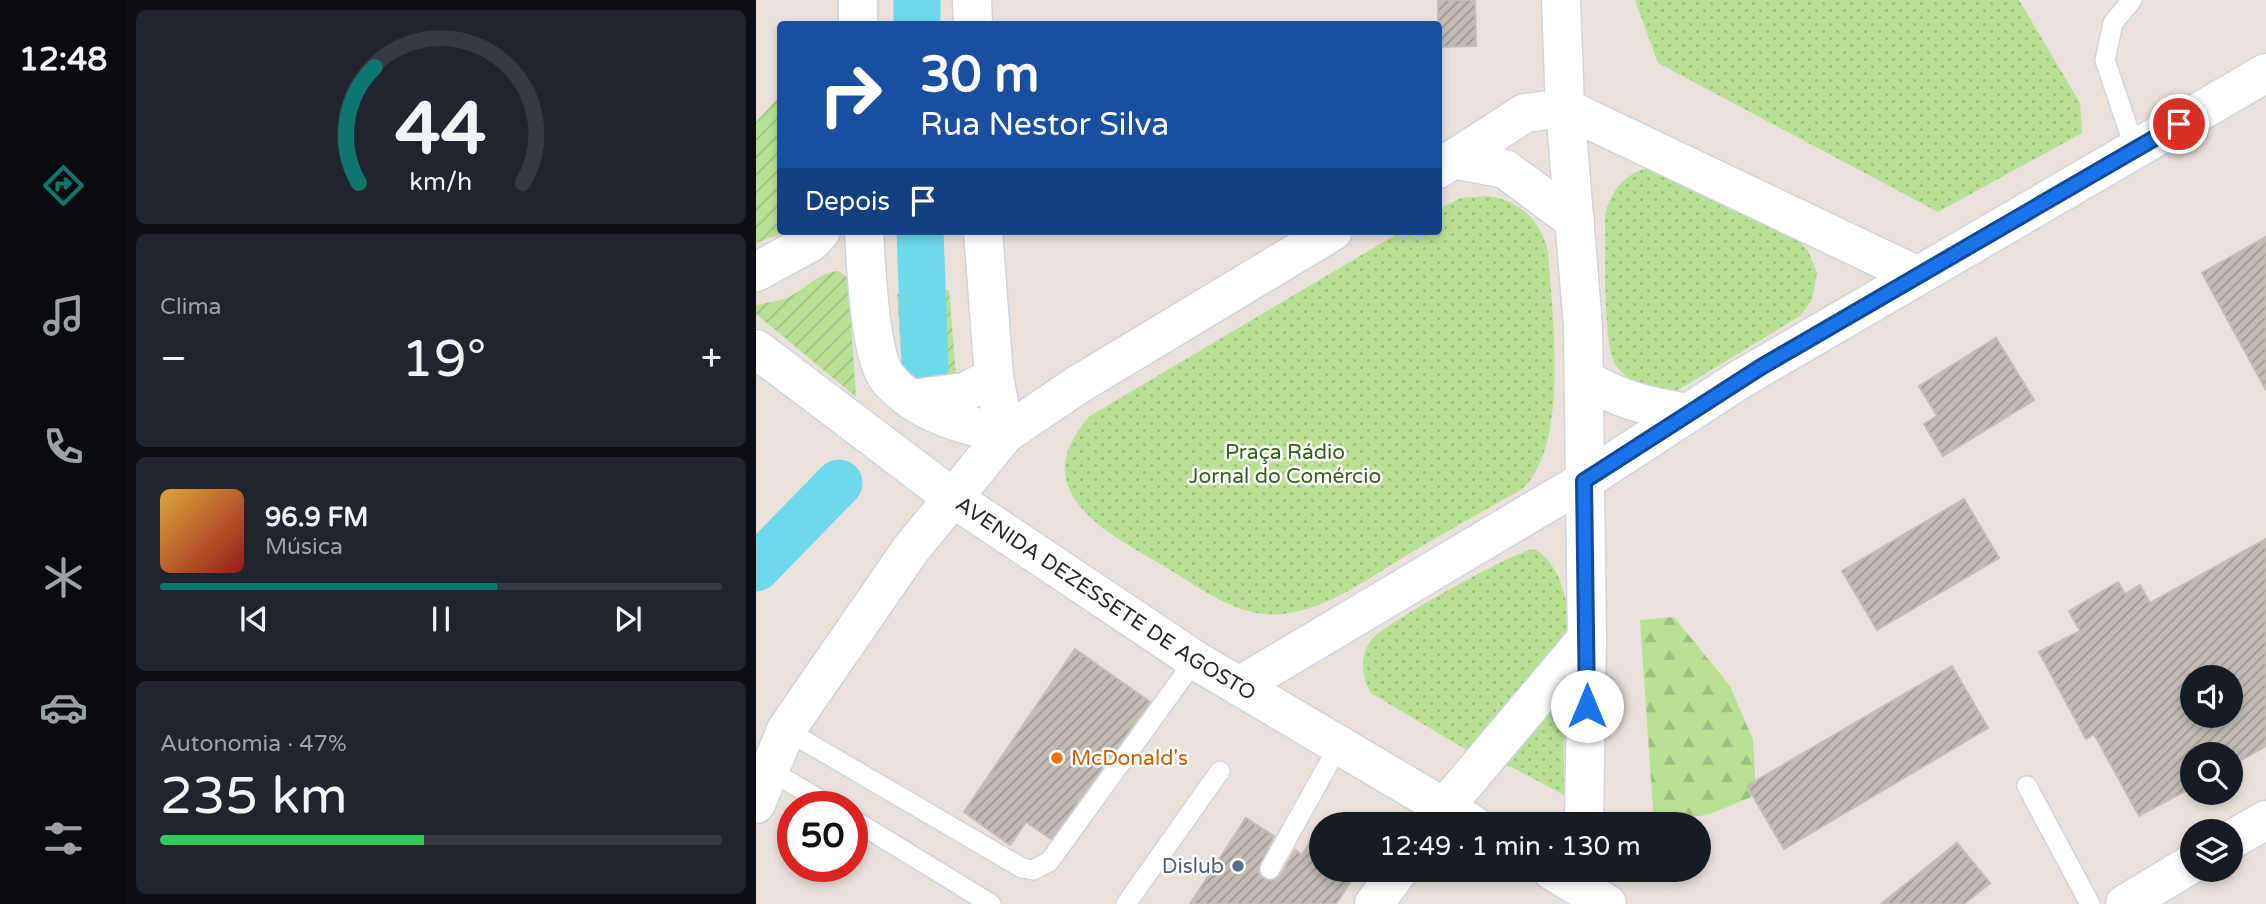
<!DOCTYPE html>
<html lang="pt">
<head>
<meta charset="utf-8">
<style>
  :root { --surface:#171b24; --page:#20242c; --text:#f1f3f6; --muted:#9ea1a6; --line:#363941; --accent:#0f766e }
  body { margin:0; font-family:"Varela Round",sans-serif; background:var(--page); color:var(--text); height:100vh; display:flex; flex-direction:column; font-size:26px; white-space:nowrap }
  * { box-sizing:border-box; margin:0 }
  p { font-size:23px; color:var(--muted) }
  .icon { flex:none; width:38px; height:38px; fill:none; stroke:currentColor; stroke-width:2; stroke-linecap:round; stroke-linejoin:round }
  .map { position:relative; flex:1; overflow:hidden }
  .details { display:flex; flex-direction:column; gap:10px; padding:10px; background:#0d0f14; width:630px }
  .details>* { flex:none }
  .guide { position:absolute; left:21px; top:21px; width:665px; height:214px; border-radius:7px; box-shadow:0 4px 10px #0003; background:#1a4fa0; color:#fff; overflow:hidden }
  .fabs { position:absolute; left:1424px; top:665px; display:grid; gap:14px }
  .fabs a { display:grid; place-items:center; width:63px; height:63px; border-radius:50%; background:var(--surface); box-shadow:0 4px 10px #0003; font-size:35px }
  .speed { position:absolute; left:21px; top:791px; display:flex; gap:14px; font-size:35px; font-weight:700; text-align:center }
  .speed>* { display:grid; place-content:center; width:91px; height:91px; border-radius:50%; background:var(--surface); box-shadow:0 4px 10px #0003; line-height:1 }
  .speed .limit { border:10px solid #d22; background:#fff; color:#111 }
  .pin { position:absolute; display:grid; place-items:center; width:60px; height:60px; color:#fff; margin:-30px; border:4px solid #fff; border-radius:50%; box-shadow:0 2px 7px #0007 }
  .me { position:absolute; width:77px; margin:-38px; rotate:0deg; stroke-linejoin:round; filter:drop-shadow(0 0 5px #0008) }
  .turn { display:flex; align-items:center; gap:24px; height:147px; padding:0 28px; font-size:32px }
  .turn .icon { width:91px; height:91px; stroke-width:2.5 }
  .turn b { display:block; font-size:49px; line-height:60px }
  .then { display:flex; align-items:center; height:66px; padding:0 28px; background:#0003; gap:14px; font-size:26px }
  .big { font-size:52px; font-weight:600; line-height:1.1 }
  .details .tile { flex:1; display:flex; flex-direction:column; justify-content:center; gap:10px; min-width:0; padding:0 24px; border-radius:10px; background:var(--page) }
  .details .dial { align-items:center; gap:0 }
  .dial svg { height:182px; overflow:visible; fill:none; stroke:var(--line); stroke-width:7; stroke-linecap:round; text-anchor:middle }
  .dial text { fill:var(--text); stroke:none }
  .song { display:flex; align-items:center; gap:21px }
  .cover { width:84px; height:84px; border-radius:10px; background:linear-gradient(135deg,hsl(40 70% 55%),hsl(0 70% 35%)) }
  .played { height:7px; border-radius:4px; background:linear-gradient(90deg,var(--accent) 60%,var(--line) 60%) }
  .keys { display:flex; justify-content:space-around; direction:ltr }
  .heat { display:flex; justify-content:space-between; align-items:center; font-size:38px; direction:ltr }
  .charge { height:10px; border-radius:5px; background:linear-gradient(90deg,#34c759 47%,var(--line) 0) }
  .trip { position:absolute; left:553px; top:812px; width:402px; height:70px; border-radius:35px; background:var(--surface); box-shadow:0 4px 10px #0003; font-weight:600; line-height:70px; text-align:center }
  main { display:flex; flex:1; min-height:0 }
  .dock { display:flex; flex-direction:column; width:126px; justify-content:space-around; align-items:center; background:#090b0e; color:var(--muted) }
  .dock .icon { width:49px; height:49px }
  .dock .selected { color:var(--accent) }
  .dock b { font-size:32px; color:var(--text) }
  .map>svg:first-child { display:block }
  .grass { fill:url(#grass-dots) }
  .forest { fill:url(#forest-firs) }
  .garden { fill:url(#garden-furrows) }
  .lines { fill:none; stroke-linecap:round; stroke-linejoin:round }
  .canal { stroke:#6dd9ec; stroke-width:47 }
  .building { fill:url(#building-hatch); stroke:#c5bdb4; stroke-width:2; fill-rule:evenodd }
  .service-casing { stroke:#cfd4e1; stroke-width:22 }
  .minor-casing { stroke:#cfd4e1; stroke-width:41 }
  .tertiary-casing { stroke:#cfd4e1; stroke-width:41 }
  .secondary-casing { stroke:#cfd4e1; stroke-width:41 }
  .service { stroke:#fff; stroke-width:19 }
  .minor { stroke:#fff; stroke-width:38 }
  .tertiary { stroke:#fff; stroke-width:38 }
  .secondary { stroke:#fff; stroke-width:38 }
  .route-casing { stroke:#114b97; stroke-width:18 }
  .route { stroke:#1a73e8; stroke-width:12 }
  .food-dot { fill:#e8710a; stroke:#fff; stroke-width:2.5 }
  .service-dot { fill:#5c6f8a; stroke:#fff; stroke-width:2.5 }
  .labels { text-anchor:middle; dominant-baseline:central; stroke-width:5; stroke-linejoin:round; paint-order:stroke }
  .park-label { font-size:21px; fill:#32621a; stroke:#fff }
  .street-label { font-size:21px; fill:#282828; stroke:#fff }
  .food-label { font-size:21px; fill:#c56008; stroke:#fff; text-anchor:start }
  .service-label { font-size:21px; fill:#4e5e75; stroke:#fff; text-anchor:end }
</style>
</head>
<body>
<main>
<nav class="dock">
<b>12:48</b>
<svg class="icon selected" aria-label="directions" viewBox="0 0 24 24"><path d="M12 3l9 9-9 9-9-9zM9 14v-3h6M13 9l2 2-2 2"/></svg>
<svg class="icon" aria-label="music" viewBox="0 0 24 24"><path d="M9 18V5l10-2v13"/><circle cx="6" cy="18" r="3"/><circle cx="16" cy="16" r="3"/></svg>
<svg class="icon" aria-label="phone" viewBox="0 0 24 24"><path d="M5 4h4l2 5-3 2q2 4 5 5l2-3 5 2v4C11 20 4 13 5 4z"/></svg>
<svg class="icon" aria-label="climate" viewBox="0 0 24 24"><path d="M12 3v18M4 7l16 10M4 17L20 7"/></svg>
<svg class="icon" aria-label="car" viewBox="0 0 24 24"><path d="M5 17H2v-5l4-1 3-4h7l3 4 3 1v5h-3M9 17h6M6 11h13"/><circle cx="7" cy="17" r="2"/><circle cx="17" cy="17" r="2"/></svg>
<svg class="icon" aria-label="filters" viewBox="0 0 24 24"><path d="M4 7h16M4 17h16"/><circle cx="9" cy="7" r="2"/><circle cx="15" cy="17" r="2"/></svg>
</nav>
<section class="details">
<div class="tile dial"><svg viewBox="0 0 100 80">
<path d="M14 69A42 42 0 1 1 86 69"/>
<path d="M14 69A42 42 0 0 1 21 18" stroke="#0f766e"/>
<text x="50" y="56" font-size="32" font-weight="700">44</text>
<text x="50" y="72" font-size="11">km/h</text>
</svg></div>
<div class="tile"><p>Clima</p>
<div class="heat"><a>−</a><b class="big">19°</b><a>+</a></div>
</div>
<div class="tile">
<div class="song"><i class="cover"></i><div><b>96.9 FM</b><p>Música</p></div></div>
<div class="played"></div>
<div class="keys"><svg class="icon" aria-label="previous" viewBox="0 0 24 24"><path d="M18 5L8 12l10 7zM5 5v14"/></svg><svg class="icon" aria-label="pause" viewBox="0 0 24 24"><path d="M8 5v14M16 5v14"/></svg><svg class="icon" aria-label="next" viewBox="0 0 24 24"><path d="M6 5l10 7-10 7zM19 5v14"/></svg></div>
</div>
<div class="tile"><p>Autonomia · 47%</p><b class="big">235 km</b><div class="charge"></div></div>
</section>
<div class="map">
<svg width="1510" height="904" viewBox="0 0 1510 904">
  <defs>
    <pattern id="grass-dots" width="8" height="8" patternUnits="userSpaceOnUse" patternTransform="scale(1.75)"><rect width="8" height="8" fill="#b8e196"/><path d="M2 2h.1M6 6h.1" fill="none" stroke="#9ec181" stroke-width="1.8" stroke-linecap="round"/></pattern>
    <pattern id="forest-firs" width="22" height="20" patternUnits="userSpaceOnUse" patternTransform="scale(1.75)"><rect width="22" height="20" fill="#b8e196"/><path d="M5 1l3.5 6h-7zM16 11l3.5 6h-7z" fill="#9ec181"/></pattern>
    <pattern id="garden-furrows" width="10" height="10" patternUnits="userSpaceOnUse" patternTransform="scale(1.75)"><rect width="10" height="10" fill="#b8e196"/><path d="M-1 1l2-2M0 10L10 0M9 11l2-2" fill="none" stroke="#9ec181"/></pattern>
    <pattern id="building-hatch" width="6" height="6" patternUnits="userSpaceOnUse" patternTransform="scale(1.75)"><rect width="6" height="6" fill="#c2bcb5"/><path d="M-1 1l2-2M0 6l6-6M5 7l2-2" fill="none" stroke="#9e9993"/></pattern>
  </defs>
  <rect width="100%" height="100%" fill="#eae1da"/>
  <g class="grass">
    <polygon points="879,0 1263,0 1324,103 1326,133 1182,212 902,63"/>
    <path d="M895,167L1034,231L1052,251L1061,273L1056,300L1044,316L922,390C899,392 872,384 859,364C846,341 850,246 849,216C855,190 869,173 895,167Z"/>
    <path d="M730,196C762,199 785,220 792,252C796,312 814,446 766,489C728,511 689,532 651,555C611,579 574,608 527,614C484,619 446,589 411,568C354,534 265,492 334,416L646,231H682L683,209L705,198Z"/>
    <path d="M778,549C807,565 810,603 817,633L714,752L615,693C605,676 603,654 617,638C632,622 757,552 778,549Z"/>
    <polygon points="807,693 808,795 744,761"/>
  </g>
  <polygon class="forest" points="918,617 974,686 997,740 1000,795 954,814 898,824 884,620"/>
  <g class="garden">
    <polygon points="24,96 24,231 32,231 0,243 0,122"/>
    <path d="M83,271L92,278L100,397L0,314V305C9,303 20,302 28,299C50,291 58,273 83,271Z"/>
    <polygon points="193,290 200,375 184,385 152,379 145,355 141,294"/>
  </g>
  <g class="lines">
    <g class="canal">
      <polyline points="161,0 161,24"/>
      <polyline points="164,231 169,366"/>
      <polyline points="0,568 83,483"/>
    </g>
  </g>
  <g class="building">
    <polygon points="682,0 719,0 720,46 682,47"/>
    <polygon points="1510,237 1510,390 1446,273"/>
    <polygon points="1240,338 1278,400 1187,456 1168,424 1181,416 1163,386"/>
    <polygon points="1208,499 1243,558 1121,630 1086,571"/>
    <path d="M1510,539V746L1475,766V754H1437V787L1383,816L1338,734L1330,739L1283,652L1324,631L1313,611L1362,582L1369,594L1384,585L1394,603ZM1437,677H1475V716H1437Z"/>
    <polygon points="319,649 394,702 295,839 270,822 254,845 208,812"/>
    <polygon points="1196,666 1232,728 1028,849 991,786"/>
    <polygon points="490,818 518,836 502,869 504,876 514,881 524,876 539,850 546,855 565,825 565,870 602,870 580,904 434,904"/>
    <polygon points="1201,843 1234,883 1208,904 1125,904"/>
  </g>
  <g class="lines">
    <g class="service-casing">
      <g id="service">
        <polyline points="1376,0 1357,23 1349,60 1379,149"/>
        <polyline points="30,730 266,868 277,870 293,862 439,660"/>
        <polyline points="15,771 76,807"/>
        <polyline points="1271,786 1334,904"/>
        <polyline points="96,819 235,904"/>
        <polyline points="514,869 583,745"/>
        <polyline points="370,904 464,771"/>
      </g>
    </g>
    <g class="minor-casing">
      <g id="minor">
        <polyline points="483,686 828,481"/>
        <polyline points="0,804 30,730 155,549 197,498"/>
        <polyline points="1475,840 1510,820"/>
        <polyline points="618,904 643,870"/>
        <polyline points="1369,904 1437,863"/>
      </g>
    </g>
    <g class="tertiary-casing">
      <g id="tertiary">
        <polyline points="102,0 102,24"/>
        <polyline points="216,0 217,24"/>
        <path d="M108,231C110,262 113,358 133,380C163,414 207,425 249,434"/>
        <polyline points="227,231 238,377 249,434"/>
        <polyline points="0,272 55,242 65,231"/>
        <polyline points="156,399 209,392 238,377"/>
        <polyline points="828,481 983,380 1510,73"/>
        <polyline points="197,498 249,434"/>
      </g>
    </g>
    <g class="secondary-casing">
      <g id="secondary">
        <polyline points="805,0 809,108 827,326 831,638 828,824"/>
        <polyline points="698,159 749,169 819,221"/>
        <polyline points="682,169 769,113 809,108 1160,275"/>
        <path id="s1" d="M0,349L197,498L439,660L716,824"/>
        <path d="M829,379C864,400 893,407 933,413"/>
        <polyline points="249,434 323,384 577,231"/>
        <polyline points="688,808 831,638"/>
        <polyline points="795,870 851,904"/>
      </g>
    </g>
    <use href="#service" class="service"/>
    <use href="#minor" class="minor"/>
    <use href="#tertiary" class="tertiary"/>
    <use href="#secondary" class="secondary"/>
  </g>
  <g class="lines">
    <g class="route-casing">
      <polyline id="route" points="831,706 828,481 1005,367 1423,124"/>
    </g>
    <use href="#route" class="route"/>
  </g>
  <circle class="food-dot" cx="301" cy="758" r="7"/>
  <circle class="service-dot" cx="482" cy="866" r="7"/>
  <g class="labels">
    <g class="park-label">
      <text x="529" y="452">Praça Rádio<tspan x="529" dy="24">Jornal do Comércio</tspan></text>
    </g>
    <g class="street-label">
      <text stroke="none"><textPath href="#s1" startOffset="430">AVENIDA DEZESSETE DE AGOSTO</textPath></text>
    </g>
    <g class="food-label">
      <text x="315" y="758">McDonald's</text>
    </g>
    <g class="service-label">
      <text x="468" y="866">Dislub</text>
    </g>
  </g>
</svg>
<div class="fabs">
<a><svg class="icon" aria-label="sound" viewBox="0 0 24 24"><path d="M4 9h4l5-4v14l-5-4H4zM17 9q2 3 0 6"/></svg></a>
<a><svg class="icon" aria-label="search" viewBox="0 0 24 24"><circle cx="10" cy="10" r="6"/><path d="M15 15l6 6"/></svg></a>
<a><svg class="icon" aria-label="layers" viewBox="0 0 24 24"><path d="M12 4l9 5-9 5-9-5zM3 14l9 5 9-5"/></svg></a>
</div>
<div class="speed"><div class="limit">50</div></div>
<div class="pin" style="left:1423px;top:124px;background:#d93025"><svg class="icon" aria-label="arrive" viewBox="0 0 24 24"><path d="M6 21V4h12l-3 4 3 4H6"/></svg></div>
<svg class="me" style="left:831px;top:706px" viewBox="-20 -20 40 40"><circle r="19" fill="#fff"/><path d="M0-13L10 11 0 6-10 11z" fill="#1a73e8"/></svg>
<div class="trip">12:49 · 1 min · 130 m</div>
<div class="guide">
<div class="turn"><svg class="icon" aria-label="right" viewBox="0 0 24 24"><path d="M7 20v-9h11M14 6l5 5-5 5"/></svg><div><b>30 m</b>Rua Nestor Silva</div></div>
<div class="then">Depois<svg class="icon" aria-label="arrive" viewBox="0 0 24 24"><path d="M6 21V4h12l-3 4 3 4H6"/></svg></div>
</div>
</div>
</main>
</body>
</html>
